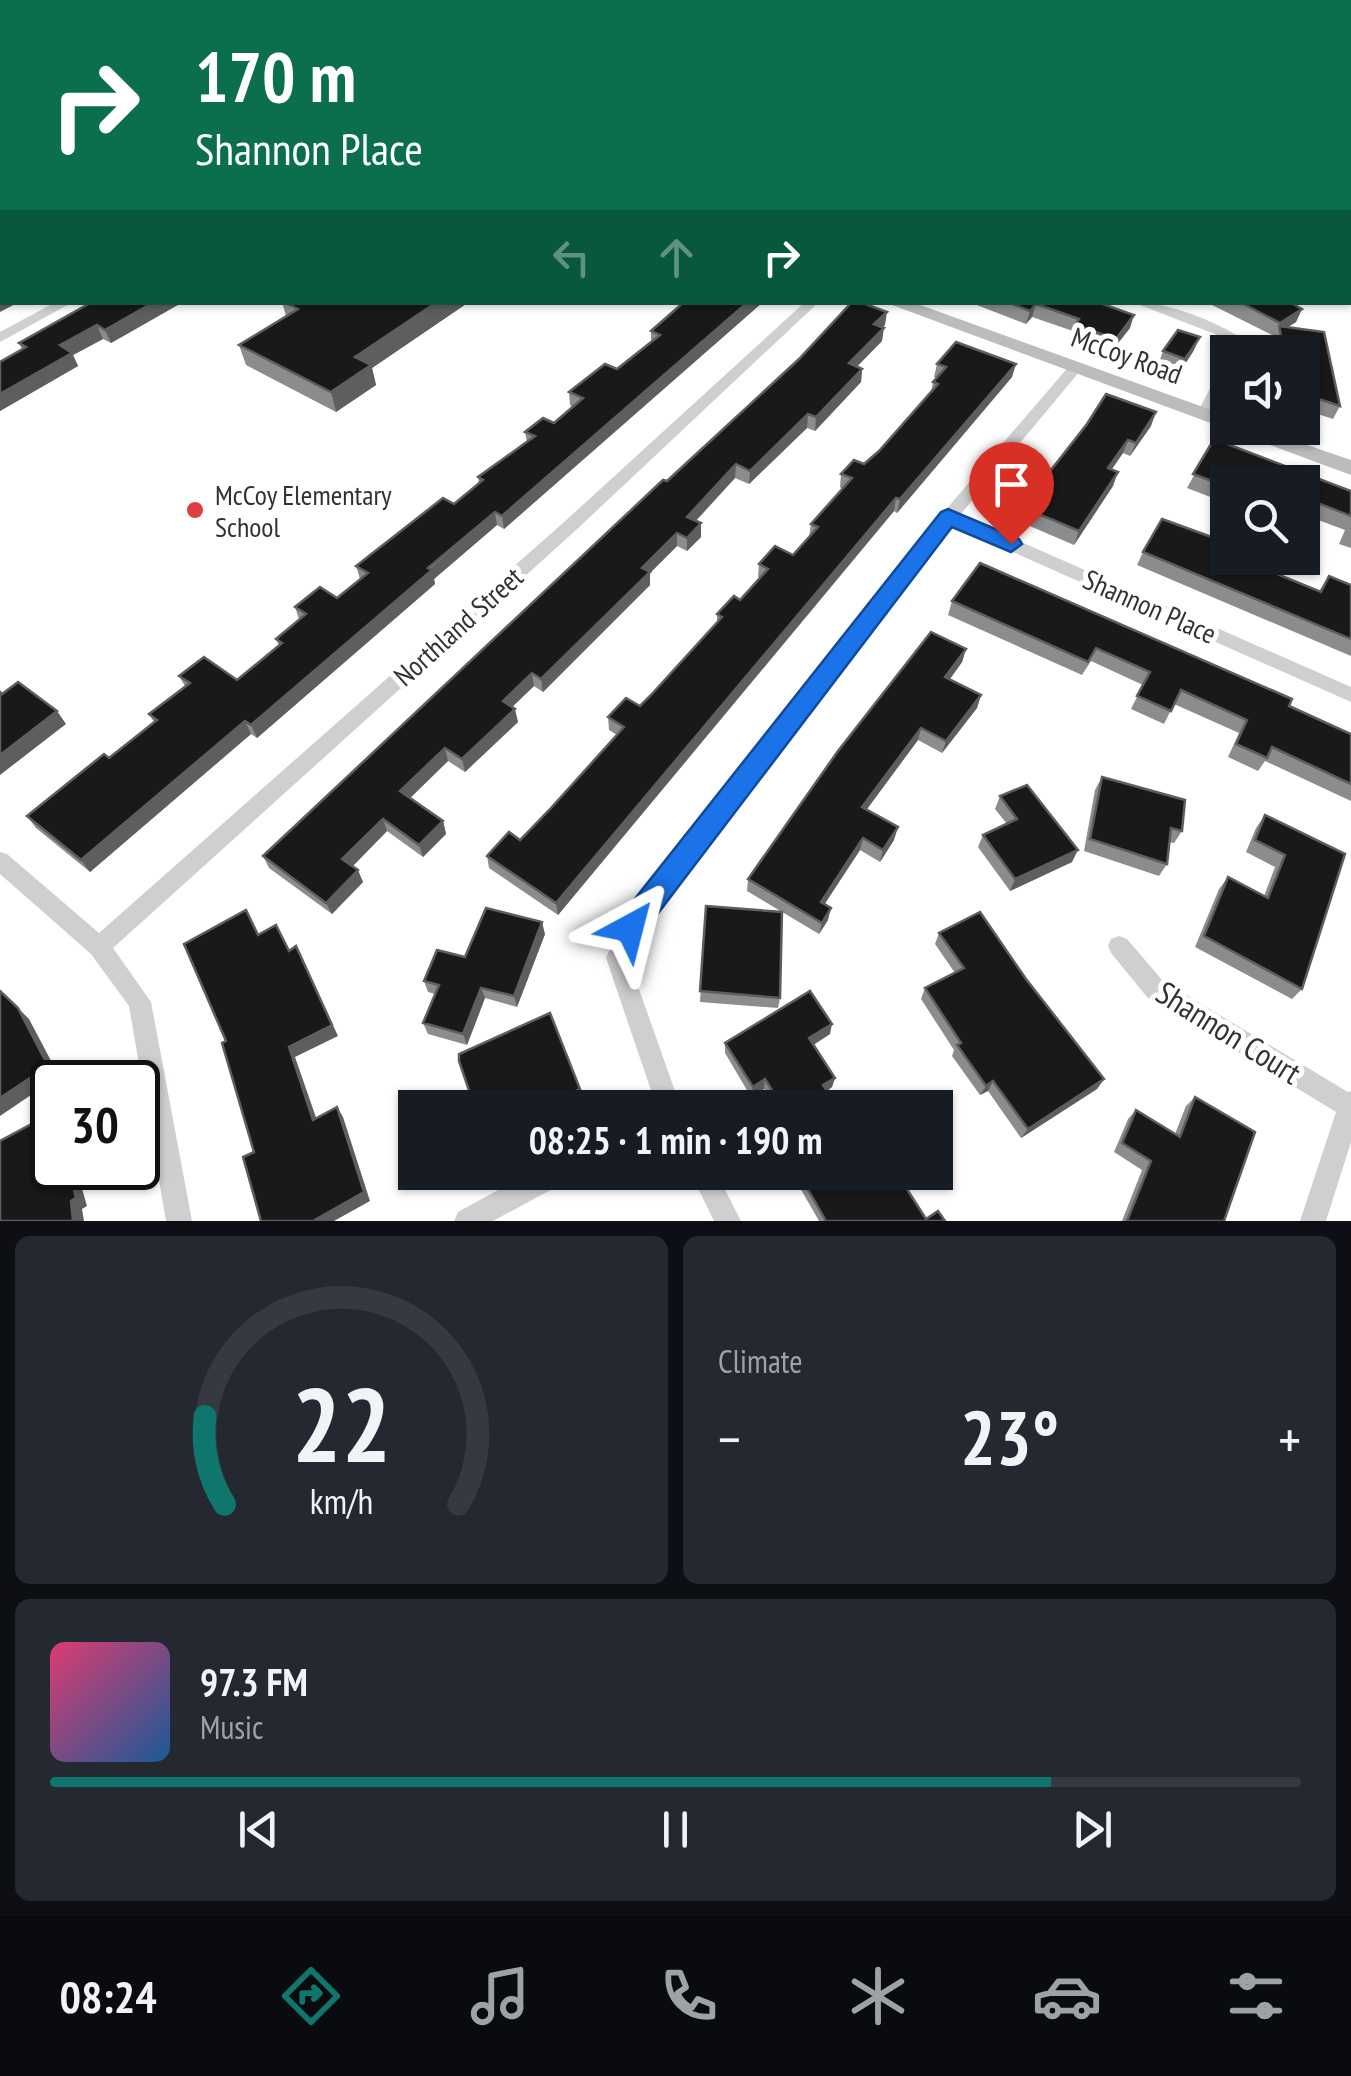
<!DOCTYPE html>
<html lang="en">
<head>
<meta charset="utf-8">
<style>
  :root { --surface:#171b24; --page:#242831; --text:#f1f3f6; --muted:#9ea1a6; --line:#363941; --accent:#0f766e }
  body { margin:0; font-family:"PT Sans Narrow",sans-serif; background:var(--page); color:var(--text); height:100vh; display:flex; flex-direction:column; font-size:38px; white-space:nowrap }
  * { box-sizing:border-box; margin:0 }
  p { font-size:32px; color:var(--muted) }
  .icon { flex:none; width:55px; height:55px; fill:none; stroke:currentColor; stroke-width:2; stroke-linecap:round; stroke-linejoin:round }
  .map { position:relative; height:1221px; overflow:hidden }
  .drawer { display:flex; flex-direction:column; gap:15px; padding:15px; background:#0d0f14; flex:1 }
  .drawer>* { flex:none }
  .top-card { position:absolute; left:0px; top:0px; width:1352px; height:305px; box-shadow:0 2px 8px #0004; background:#0b6e4f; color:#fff; overflow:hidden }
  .fabs { position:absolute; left:1210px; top:335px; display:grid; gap:20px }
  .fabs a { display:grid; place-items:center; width:110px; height:110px; border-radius:0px; background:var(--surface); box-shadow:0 2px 8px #0004; font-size:50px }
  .speed { position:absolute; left:30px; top:1060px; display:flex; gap:20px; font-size:50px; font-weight:700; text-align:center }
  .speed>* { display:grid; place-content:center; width:130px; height:130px; border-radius:50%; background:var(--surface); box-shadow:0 2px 8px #0004; line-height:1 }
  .speed .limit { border:5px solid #111; border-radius:15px; background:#fff; color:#111 }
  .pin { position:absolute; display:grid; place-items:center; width:85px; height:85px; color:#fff; margin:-102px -42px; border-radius:50% 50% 50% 0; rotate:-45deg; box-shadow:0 0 10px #0007 }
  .pin .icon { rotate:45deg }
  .me { position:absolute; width:110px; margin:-55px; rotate:38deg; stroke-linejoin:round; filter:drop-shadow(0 0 8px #0008) }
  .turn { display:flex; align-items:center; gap:35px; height:210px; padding:0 30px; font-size:45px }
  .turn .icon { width:130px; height:130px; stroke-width:2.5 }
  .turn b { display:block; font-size:70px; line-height:85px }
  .lanes { display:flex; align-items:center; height:95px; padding:0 30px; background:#0003; justify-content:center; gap:50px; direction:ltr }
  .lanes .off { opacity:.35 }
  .big { font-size:75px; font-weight:800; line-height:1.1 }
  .drawer .widget { flex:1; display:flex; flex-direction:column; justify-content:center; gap:15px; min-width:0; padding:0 35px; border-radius:15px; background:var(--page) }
  .drawer .dial { align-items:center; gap:0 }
  .dial svg { height:260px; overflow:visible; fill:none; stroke:var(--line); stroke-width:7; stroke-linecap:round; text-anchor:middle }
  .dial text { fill:var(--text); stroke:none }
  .song { display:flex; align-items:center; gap:30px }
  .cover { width:120px; height:120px; border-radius:15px; background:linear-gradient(135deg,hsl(340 70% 55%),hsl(210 70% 35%)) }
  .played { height:10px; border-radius:5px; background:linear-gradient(90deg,var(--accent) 80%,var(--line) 80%) }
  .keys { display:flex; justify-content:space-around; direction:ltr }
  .heat { display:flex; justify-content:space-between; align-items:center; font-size:55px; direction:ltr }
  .drawer .tiles { flex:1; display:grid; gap:15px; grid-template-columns:1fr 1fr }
  .widget:last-child { grid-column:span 2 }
  .trip { position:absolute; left:398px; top:1090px; width:555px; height:100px; border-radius:0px; background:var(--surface); box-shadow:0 2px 8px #0004; font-weight:800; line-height:100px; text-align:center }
  .tabs { display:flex; height:160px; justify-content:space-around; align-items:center; background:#090b0e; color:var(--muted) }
  .tabs .icon { width:70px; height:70px }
  .tabs .current { color:var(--accent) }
  .tabs b { font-size:45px; color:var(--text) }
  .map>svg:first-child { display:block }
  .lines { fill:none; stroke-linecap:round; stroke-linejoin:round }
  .street { fill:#cfcfcf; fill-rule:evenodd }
  .secondary { fill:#bcbcbc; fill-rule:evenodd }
  .highway { fill:#999; fill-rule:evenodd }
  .wall { fill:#8c8c8c }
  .shaded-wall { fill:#5e5e5e }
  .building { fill:#191919; stroke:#5e5e5e; stroke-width:2.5 }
  .route { fill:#1a73e8; stroke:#114b97; stroke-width:2.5 }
  .poi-dot { fill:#dc4043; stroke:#fff; stroke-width:4 }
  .labels { text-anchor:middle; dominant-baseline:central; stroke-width:10; stroke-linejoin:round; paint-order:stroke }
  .street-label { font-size:28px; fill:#323232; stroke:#fff }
  .poi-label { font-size:28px; fill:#323232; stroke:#fff; text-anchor:start }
  .near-street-label { font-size:32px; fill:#323232; stroke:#fff }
</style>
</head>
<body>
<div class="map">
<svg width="1351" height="1221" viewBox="0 0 1351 1221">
  <rect width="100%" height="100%" fill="#fff"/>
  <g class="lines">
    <g class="street">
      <rect x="1350" y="233" width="1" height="8"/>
      <polygon points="56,302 73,302 0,342 0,332"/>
      <polygon points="805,302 819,302 575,531 113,948 151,1002 192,1221 166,1221 129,1006 91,954 0,874 0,852 7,854 99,933 563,523"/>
      <path d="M1132,302C1166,302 1208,318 1238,336L1243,352H1229L1227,341L1215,334Z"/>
      <polygon points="1075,364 1080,365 1080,371 960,515 1351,687 1351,702 952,525 638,935 628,958 681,1108 657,1108 606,958 622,921 943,513 1070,365"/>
      <path d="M1228,364C1228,384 1220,409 1203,420L1198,418L1196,415L1221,368Z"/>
      <polygon points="1119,936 1127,939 1163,981 1348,1092 1351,1091 1351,1142 1326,1221 1300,1221 1336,1112 1147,997 1111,953 1108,946 1111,939"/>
      <polygon points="531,1172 570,1172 567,1181 493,1221 454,1221 458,1212"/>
      <polygon points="690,1172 716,1172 741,1221 714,1221"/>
    </g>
    <g class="secondary">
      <polygon points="138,0 158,0 160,2 139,2"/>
      <polygon points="2,135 2,145 0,146 0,136"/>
      <polygon points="884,302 912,302 1228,416 1228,428 1258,428 1351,460 1351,475"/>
    </g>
    <polygon class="highway" points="2,77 2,89 0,90 0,78"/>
  </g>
  <g class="wall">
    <polygon points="750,0 905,0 901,2 746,2"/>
    <polygon points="183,302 111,343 103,339 73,355 78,366 0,411 0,362 22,349 19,343"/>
    <polygon points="282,302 469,302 372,368 376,385 336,412 246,365 239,345 286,316"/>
    <polygon points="763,302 504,529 497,525 434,579 435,584 257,738 251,734 90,872 36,828 27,816 109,758 154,722 149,714 185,686 179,676 237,680 279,646 276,639 299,619 295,607 337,598 360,579 356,566 454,504 479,484 478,477 527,442 525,432 554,423 573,407 570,405 569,392 617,369 651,342 651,331"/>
    <polygon points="969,302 1097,302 1130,328 1111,352 1071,338 1073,331 1032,317 1026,324"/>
    <polygon points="1206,302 1289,302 1302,309 1296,322 1288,327 1340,406 1333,419 1302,409 1302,352 1275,352 1273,339 1274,336"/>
    <polygon points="885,325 883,327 882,341 857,366 862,369 861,382 815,431 807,428 749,484 735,478 696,521 701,537 687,551 677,546 650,573 650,585 543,692 534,686 512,707 518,722 465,772 448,761 410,798 443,821 446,834 423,857 387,831 353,866 363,882 332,914 269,868 263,856 667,481"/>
    <polygon points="1194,350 1180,372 1158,365 1163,351"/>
    <polygon points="937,364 1012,377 897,513 894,511 558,915 489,868 487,856 520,840 617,735 609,730 608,717 640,706 651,695 717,622 717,614 740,600 760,578 758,577 759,564 793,555 809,537 811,524 842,489 840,487 841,474 864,464 879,451 931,392 933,382 937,378 934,377"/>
    <polygon points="1151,426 1130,456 1123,453 1111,470 1113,486 1074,545 1018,521 1022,507"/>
    <polygon points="1214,439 1351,491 1351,548 1339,544 1345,530 1302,514 1302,482 1228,482 1228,488 1220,486 1213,498 1187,488"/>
    <polygon points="1143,552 1260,567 1319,591 1329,576 1351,585 1351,656 1137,565"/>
    <polygon points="952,601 1289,706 1351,734 1351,801 1265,761 1258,771 1228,757 1239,733 1174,704 1164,724 1131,709 1143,685 1091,661 1082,675 948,615"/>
    <polygon points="966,649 962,662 950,679 981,695 977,708 942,753 918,740 866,810 894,840 880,862 860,850 824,905 828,920 819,934 747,891 748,879"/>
    <polygon points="1102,777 1182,831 1174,843 1169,842 1167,864 1159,876 1084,851 1095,790"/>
    <polygon points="1000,796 1072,862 1010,891 978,847 983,835 1007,824 995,809"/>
    <polygon points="1265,815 1345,854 1302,989 1292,999 1195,947 1219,889 1228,877 1264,896 1275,867 1246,852 1256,828"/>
    <polygon points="706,906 780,998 778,1008 700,1002"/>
    <polygon points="939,933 1026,979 1104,1079 1097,1089 1021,1138 988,1091 980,1095 952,1056 954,1050 921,999 925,988 955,973 935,944"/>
    <polygon points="545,934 517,1007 485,998 467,1045 428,1034 423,1023 435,994 428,992 424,981 465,957"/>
    <polygon points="830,1034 813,1045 835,1078 832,1087 827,1091 837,1108 775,1108 764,1089 751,1097 725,1053 725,1043"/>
    <polygon points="1195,1097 1224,1221 1122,1221 1142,1170 1114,1152 1128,1119 1136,1110 1175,1134 1186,1106"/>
    <polygon points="791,1172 896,1172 926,1219 945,1221 819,1221"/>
  </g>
  <g class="shaded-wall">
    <polygon points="680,0 700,0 695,2 675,2"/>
    <polygon points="2,295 2,302 19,302 0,312 0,296"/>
    <polygon points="154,302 183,302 111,343 105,330"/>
    <polygon points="437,302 469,302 372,368 376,385 336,412 331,392 355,357"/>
    <polygon points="748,302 763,302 504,529 502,516"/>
    <polygon points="1036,304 1032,317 1026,324 1030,311"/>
    <polygon points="1302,309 1296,322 1280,332 1279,326 1280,323"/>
    <polygon points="887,312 885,325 872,338 874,324"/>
    <polygon points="1134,315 1130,328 1111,352 1116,339"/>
    <polygon points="97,325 103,339 73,355 78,366 0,411 0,394 60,345"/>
    <polygon points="884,328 882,341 847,377 849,363"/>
    <polygon points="1200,337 1194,350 1180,372 1185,359"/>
    <polygon points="1016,364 1012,377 897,513 900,499"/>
    <polygon points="862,369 861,382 815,431 816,417"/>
    <polygon points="1156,412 1151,426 1130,456 1136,443"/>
    <polygon points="808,414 807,428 749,484 750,471"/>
    <polygon points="1128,440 1123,453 1103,482 1108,468"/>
    <polygon points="736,464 735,478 687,530 687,517"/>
    <polygon points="1118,472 1113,486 1074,545 1079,531"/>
    <polygon points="896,498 894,511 558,915 556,903"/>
    <polygon points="495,512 497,525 434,579 435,584 257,738 251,725"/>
    <polygon points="701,523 701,537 687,551 687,538"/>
    <polygon points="677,533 677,546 650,573 650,585 543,692 541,679 642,568"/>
    <polygon points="966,649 962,662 942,690 945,677"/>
    <polygon points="532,673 534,686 505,714 503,701"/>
    <polygon points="981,695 977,708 942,753 946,741"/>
    <polygon points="515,709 518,722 465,772 462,759"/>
    <polygon points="57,711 66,724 0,775 0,755"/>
    <polygon points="245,721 251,734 90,872 81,860"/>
    <polygon points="921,728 918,740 859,820 862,807"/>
    <polygon points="445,748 448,761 404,804 400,791"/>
    <polygon points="383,819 387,831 348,871 342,859"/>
    <polygon points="443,821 446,834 423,857 419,845"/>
    <polygon points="898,827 894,840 880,862 883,850"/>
    <polygon points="863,838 860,850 818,914 821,902"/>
    <polygon points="1078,850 1072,862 1010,891 1015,879"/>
    <polygon points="358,870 363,882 332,914 326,903"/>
    <polygon points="831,908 828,920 819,934 822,923"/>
    <polygon points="542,922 545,934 517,1007 514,996"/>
    <polygon points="296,946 338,1036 295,1057 320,1129 313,1120 289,1047"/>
    <polygon points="481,988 485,998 467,1045 463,1034"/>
    <polygon points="18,1008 29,1019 59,1076 0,1116 0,1098"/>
    <polygon points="832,1024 830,1034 807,1049 809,1038"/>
    <polygon points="835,1078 832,1087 821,1095 823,1085"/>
    <polygon points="765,1079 764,1089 751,1097 753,1087"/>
    <polygon points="1104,1079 1097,1089 1021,1138 1028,1129"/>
    <polygon points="993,1081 988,1091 980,1095 986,1086"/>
    <polygon points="580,1089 582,1099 563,1108 540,1108"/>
    <polygon points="337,1107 343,1117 370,1201 334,1221 313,1221"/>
    <polygon points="68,1168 76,1168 87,1206 82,1209 84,1221 73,1221"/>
  </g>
  <g class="building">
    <polygon points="273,0 680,0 675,2 266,2"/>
    <polygon points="750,0 865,0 864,2 746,2"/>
    <polygon points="961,0 1002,0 998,2 957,2"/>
    <polygon points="1350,101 1351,101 1350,160"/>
    <polygon points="0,246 2,247 2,295 0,296"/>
    <polygon points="92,302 154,302 105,330 97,325 60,345 72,353 0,394 0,362 26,347 19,343"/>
    <polygon points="284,302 437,302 355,357 371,365 331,392 239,345 298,309"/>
    <polygon points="684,302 748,302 502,516 495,512 428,568 432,570 251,725 245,721 81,860 27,816 104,754 109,758 157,720 149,714 190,683 179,676 204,657 237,680 282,643 276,639 306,614 295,607 320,587 337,598 368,573 356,566 443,498 454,504 483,480 478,477 535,436 525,432 543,418 554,423 583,398 569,392 605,364 617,369 660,335 651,331"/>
    <polygon points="852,302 860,302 887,312 874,324 884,328 849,363 862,369 816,417 808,414 750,471 736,464 687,517 701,523 687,538 677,533 642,568 650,572 541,679 532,673 503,701 515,709 462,759 445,748 400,791 443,821 419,845 383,819 342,859 358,870 326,903 263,856 663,480 667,481 799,359"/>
    <polygon points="1008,302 1097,302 1134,315 1116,339 1075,325 1079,319 1036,304 1030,311"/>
    <polygon points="1240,302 1289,302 1302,309 1280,323"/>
    <polygon points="1279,326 1324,332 1340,406 1304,394 1302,397 1302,352 1284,352"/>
    <polygon points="1178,330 1200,337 1185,359 1163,351"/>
    <polygon points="956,342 1016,364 900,499 896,498 556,903 487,856 509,832 520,840 552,807 624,727 608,717 626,698 640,706 651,695 722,617 717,614 734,596 740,600 768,569 759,564 775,546 793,555 818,527 811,524 852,478 841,474 854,460 864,464 879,451 938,384 933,382 946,367 937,364"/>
    <polygon points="1106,394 1156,412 1136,443 1128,440 1108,468 1118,472 1079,531 1022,507 1087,424"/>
    <polygon points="1214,439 1351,491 1351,516 1302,497 1302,482 1254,482 1227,472 1220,484 1193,474"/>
    <polygon points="1162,519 1228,543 1228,558 1265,558 1260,567 1321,592 1329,576 1351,585 1351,639 1143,552"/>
    <polygon points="980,563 1292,699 1289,706 1351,734 1351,784 1272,747 1267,758 1236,744 1247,720 1181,690 1171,711 1137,696 1150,672 1096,648 1088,662 952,601"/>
    <polygon points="931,632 966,649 945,677 981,695 946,741 921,728 862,807 898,827 883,850 863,838 821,902 831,908 822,923 748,879 838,751"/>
    <polygon points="18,682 57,711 0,755 0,692 2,694"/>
    <polygon points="1102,777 1185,800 1182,831 1171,828 1167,864 1090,839"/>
    <polygon points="1027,785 1078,850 1015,879 983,835 1017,819 1000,796"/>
    <polygon points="1265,815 1345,854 1302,989 1204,936 1228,877 1268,898 1285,855 1255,840"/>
    <polygon points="706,906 782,912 780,998 700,991"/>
    <polygon points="486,908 542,922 514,996 481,988 463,1034 423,1023 439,985 424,981 437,950 465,957"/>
    <polygon points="246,910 258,935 276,925 289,951 296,946 332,1025 289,1047 313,1120 337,1107 364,1192 313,1221 261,1221 243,1157 254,1152 222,1043 226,1041 184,944"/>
    <polygon points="980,912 1026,979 1104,1079 1028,1129 993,1081 986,1086 957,1045 961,1043 925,988 964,968 939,933"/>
    <polygon points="0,991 18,1008 48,1066 0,1098"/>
    <polygon points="810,991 832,1024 809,1038 835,1078 823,1085 837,1108 783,1108 765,1079 753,1087 725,1043"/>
    <polygon points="550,1013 580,1089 540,1108 475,1108 459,1061 459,1054"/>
    <polygon points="1195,1097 1255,1132 1224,1221 1127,1221 1151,1161 1122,1143 1136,1110 1180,1137"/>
    <polygon points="52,1113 52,1168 68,1168 76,1198 71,1201 73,1221 0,1221 0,1141"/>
    <polygon points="798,1172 896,1172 926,1219 938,1211 945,1221 826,1221"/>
  </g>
  <polygon class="route" points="948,509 1019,539 1022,544 1011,552 952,527 640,937 630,941 619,937 615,928 619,919 941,512"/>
  <circle class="poi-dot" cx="195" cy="510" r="10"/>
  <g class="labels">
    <g class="street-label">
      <text transform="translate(1127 355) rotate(20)">McCoy Road</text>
      <text transform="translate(1150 606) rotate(24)">Shannon Place</text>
      <text transform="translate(458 626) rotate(-42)">Northland Street</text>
    </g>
    <g class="poi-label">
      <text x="215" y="494">McCoy Elementary<tspan x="215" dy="32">School</tspan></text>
    </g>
    <g class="near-street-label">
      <text transform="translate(1229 1032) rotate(32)">Shannon Court</text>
    </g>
  </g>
</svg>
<div class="fabs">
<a><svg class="icon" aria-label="sound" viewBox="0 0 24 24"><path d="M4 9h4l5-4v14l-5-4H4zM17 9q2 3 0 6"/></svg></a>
<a><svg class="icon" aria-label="search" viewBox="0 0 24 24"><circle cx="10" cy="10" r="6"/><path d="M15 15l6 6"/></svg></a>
</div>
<div class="speed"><div class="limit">30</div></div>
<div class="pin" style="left:1011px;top:544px;background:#d93025"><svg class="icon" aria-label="arrive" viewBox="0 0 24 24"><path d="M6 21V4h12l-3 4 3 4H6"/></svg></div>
<svg class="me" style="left:630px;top:928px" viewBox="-20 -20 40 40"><path d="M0-17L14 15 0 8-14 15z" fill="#1a73e8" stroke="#fff" stroke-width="4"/></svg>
<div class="trip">08:25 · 1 min · 190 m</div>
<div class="top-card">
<div class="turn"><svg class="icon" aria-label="right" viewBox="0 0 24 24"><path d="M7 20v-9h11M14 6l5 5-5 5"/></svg><div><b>170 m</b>Shannon Place</div></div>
<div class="lanes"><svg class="icon off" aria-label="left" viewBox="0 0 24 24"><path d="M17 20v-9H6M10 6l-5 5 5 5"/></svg><svg class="icon off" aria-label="ahead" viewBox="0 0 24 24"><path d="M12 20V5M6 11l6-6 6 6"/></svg><svg class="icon" aria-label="right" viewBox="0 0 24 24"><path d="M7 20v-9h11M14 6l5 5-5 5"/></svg></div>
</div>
</div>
<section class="drawer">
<div class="tiles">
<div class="widget dial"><svg viewBox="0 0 100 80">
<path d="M14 69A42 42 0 1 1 86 69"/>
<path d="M14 69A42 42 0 0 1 8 42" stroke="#0f766e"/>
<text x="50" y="56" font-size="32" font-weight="700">22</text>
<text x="50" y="72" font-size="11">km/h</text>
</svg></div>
<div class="widget"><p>Climate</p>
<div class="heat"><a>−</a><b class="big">23°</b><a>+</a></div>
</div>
<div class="widget">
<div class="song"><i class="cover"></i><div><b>97.3 FM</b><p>Music</p></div></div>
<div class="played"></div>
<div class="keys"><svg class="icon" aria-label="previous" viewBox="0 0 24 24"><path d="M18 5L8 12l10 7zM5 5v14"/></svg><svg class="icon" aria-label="pause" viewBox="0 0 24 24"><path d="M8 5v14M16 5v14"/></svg><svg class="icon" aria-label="next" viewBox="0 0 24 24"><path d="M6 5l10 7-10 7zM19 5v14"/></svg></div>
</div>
</div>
</section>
<nav class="tabs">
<b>08:24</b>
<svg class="icon current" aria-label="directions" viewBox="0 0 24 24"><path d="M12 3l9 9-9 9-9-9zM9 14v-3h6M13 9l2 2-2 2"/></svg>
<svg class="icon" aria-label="music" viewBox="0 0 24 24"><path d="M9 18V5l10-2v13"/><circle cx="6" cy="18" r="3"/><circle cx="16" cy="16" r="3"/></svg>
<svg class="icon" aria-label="phone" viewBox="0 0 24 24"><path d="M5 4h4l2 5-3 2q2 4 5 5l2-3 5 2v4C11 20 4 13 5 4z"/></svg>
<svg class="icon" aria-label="climate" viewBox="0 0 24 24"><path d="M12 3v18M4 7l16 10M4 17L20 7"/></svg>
<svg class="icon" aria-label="car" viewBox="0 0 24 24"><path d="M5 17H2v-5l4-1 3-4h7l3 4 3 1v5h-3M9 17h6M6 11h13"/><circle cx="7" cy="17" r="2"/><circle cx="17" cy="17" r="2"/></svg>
<svg class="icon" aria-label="filters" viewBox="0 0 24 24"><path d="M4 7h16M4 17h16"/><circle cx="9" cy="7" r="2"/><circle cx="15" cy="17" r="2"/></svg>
</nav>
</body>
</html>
